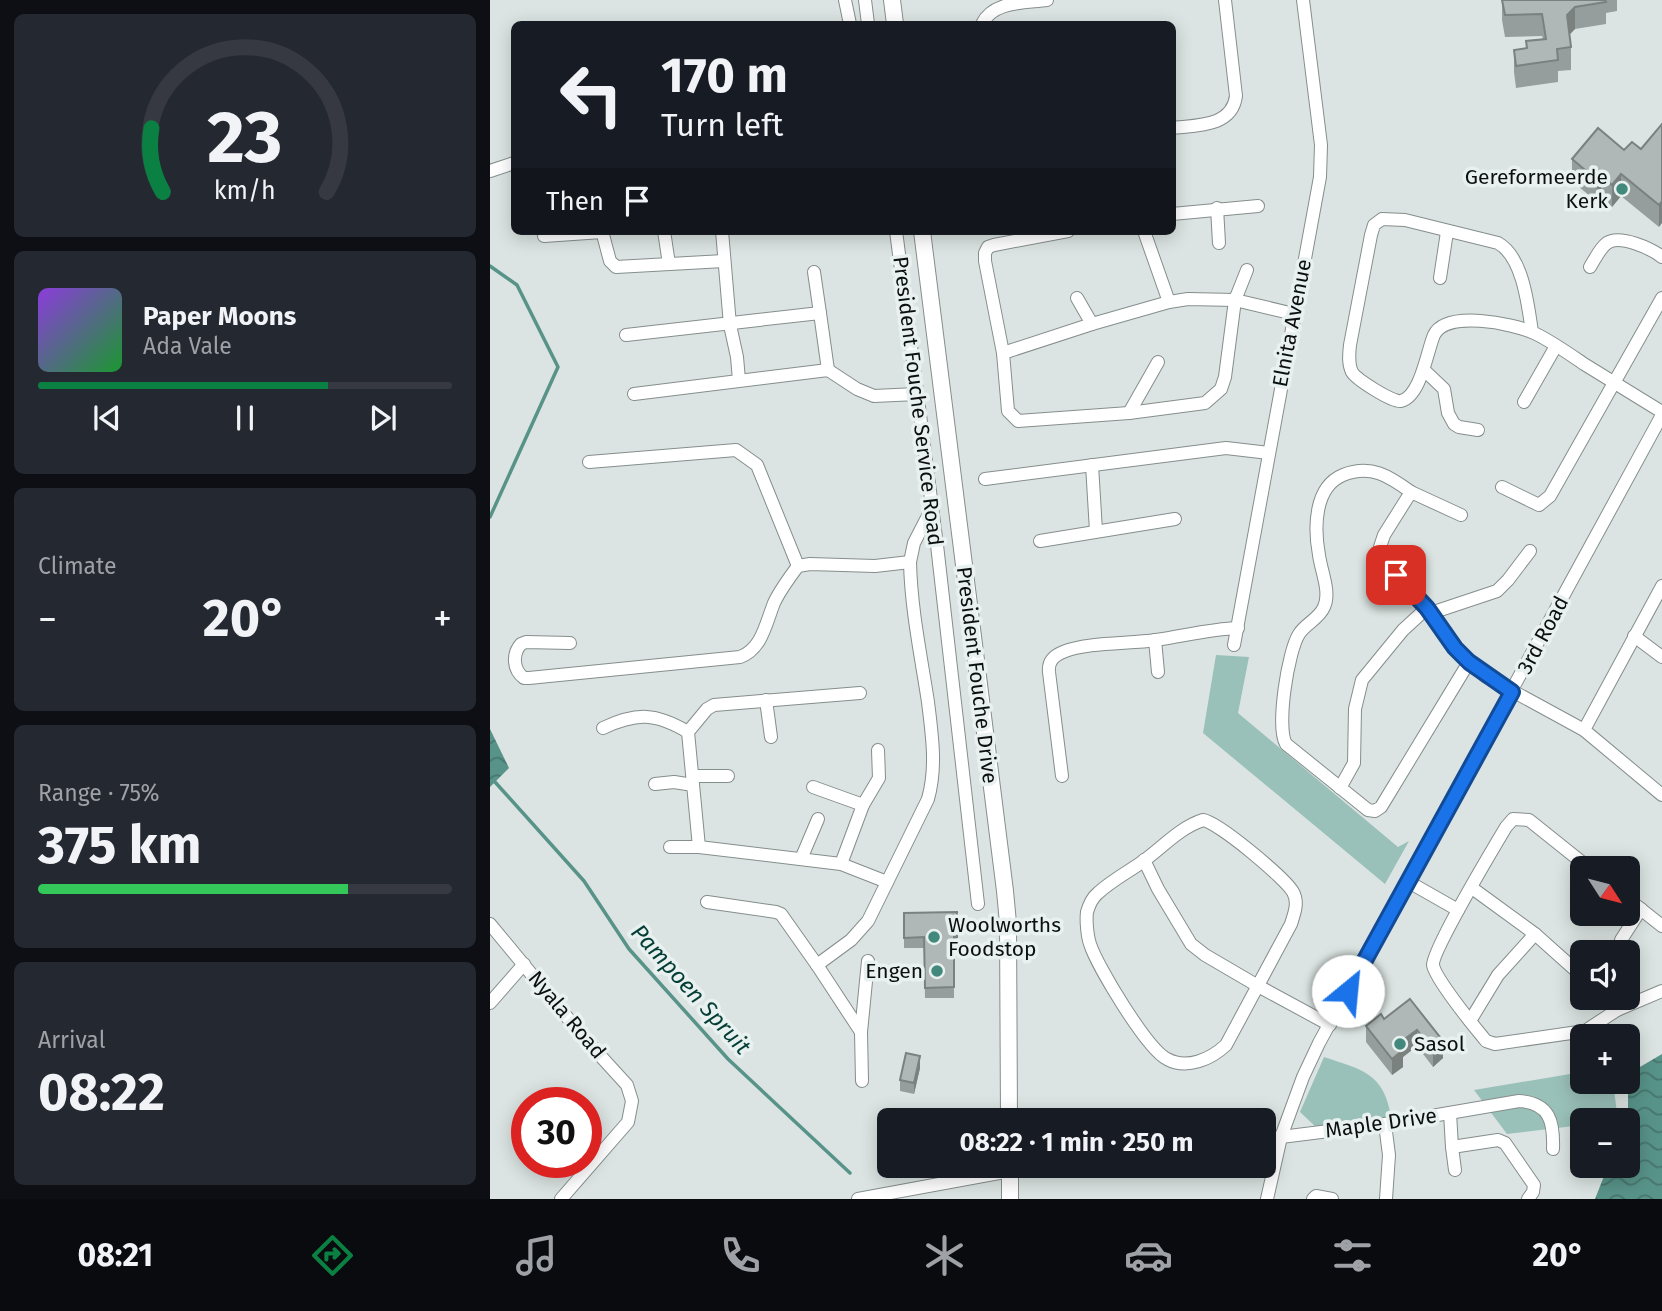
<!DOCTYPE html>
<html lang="en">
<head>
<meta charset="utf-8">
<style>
  :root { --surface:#171b24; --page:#242831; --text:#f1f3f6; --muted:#9ea1a6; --line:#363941; --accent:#0b8043 }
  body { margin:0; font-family:"Fira Sans",sans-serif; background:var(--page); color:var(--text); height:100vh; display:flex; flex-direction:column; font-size:26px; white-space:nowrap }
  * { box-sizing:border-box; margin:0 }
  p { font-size:23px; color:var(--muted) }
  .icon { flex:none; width:38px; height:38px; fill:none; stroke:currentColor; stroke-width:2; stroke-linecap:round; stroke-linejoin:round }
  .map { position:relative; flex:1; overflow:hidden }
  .sheet { display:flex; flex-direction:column; gap:14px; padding:14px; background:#0d0f14; width:490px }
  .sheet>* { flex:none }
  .hud { position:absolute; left:21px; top:21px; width:665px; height:214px; border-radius:10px; box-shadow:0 4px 18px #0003; background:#171b24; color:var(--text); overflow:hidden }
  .needle { width:46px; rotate:126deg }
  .controls { position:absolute; left:1080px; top:856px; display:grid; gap:14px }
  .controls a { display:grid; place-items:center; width:70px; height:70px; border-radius:10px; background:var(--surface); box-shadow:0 4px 18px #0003; font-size:35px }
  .speed { position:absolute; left:21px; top:1087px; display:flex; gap:14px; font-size:35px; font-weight:700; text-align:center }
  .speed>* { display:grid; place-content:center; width:91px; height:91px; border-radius:50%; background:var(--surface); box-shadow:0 4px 18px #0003; line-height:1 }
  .speed .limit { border:10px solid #d22; background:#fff; color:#111 }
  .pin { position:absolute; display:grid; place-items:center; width:60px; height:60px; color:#fff; margin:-30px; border-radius:14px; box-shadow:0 4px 10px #0006 }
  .me { position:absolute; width:77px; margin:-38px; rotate:28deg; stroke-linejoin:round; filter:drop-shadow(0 0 5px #0008) }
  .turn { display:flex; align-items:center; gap:24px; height:147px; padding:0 35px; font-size:32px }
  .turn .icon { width:91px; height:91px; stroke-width:2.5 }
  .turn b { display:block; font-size:49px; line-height:60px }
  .then { display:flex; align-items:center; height:66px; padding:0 35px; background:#0003; gap:14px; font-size:26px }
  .big { font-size:52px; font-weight:700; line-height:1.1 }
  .sheet .tile { flex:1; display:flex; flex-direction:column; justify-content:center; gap:10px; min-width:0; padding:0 24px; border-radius:10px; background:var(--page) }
  .sheet .dial { align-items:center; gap:0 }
  .dial svg { height:182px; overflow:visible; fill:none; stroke:var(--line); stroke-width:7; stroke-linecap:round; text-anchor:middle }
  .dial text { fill:var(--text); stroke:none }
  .song { display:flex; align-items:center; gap:21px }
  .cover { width:84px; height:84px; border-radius:10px; background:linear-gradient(135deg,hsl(270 70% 55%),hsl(130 70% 35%)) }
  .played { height:7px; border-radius:4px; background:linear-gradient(90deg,var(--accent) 70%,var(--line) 70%) }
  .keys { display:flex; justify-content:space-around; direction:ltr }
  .heat { display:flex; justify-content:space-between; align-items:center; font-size:38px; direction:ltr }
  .charge { height:10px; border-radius:5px; background:linear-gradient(90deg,#34c759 75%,var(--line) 0) }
  .trip { position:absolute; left:387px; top:1108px; width:399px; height:70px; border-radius:10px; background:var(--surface); box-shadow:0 4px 18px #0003; font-weight:700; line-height:70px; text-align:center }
  .tabs { display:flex; height:112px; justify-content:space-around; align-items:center; background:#090b0e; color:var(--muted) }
  .tabs .icon { width:49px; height:49px }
  .tabs .selected { color:var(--accent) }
  .tabs b { font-size:32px; color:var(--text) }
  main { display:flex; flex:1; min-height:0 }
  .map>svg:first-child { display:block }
  .green { fill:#9ac1b9 }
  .water { fill:url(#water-waves) }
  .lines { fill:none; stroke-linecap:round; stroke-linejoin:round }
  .stream { stroke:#589389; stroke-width:3.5 }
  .street-casing { stroke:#858e8c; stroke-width:14 }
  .secondary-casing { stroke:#858e8c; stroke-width:18 }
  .street { stroke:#fff; stroke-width:12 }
  .secondary { stroke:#fff; stroke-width:16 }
  .wall { fill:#969e9d }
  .shaded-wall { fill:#7a817f }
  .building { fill:#afb8b6; stroke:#7a817f; stroke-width:2 }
  .route-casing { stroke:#114b97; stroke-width:18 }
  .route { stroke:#1a73e8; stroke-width:12 }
  .poi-dot { fill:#43887c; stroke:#e8f1ef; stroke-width:2.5 }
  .labels { text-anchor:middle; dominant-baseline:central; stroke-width:7; stroke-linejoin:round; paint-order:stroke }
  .poi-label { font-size:21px; fill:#0c0f0f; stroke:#e8f1ef; text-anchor:end }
  .street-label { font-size:21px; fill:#0c0f0f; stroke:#e8f1ef }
  .water-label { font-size:23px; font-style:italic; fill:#033d35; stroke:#e8f1ef }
</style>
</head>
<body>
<main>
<section class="sheet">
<div class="tile dial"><svg viewBox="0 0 100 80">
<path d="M14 69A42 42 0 1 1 86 69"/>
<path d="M14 69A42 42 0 0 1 9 41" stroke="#0b8043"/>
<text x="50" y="56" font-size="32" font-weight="700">23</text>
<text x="50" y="72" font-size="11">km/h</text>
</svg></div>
<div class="tile">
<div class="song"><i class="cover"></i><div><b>Paper Moons</b><p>Ada Vale</p></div></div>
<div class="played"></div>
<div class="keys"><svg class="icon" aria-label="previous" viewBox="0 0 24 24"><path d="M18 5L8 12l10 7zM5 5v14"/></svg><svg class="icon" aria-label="pause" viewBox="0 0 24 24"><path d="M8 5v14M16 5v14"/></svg><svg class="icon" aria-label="next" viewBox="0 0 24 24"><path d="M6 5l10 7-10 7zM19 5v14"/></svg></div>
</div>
<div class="tile"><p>Climate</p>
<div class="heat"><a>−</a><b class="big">20°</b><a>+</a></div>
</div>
<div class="tile"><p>Range · 75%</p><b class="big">375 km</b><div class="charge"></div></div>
<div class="tile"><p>Arrival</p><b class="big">08:22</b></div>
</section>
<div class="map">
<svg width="1172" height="1199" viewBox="0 0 1172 1199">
  <defs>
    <pattern id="water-waves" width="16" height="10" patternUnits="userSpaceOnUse" patternTransform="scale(1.75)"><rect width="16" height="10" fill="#589389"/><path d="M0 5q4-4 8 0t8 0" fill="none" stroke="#47766e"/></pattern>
  </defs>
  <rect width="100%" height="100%" fill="#dbe4e2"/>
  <g class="green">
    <polygon points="726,655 759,657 748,713 908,847 919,841 895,884 713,733"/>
    <path d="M834,1057C872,1070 893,1072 901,1116L827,1128L810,1112Z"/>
    <polygon points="1092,1072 1092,1082 1123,1082 1128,1120 1092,1120 1092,1125 1017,1134 984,1090"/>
  </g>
  <g class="water">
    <polygon points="0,729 19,768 0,787"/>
    <polygon points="1172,1054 1172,1199 1105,1199 1118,1166 1138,1166 1138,1074"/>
  </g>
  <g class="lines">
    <g class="stream">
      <polyline points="0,266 27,285 68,367 0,517"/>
      <polyline points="5,782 94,881 139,949 238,1059 360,1173"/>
    </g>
    <g class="street-casing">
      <g id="street">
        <polyline points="355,0 360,24"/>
        <polyline points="375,0 378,24"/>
        <path d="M492,24C503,1 534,3 557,0"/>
        <path d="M682,128C707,125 742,127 746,96L735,0"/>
        <polyline points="0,171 24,163"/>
        <polyline points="727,208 729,243"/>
        <polyline points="682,214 768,206"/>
        <polyline points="112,231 120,261 126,267 234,261"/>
        <polyline points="174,231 179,264"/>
        <polyline points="232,231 240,325 247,357 249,380"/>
        <polyline points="406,231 447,545 488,904"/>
        <polyline points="578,231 504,245 498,247 495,253 495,261 513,353 518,411 528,421 639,413 715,403 731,389 735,377 745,300 804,314"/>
        <polyline points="654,231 679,302 698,299 745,300 757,270"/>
        <polyline points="54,236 112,232"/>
        <path d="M1100,267C1105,259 1110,248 1117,243C1130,234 1162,249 1172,257"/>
        <polyline points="324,272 330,313"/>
        <polyline points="950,278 957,232"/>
        <polyline points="587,298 602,324"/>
        <path d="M1042,332C1038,305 1033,257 1008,243L915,220L892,219L884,225L881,235L860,345C859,354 858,364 862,372C866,379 903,403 911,401C931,396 937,351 944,335C956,310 1022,323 1044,333C1061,341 1078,353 1094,364C1120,380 1146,396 1172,412"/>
        <polyline points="136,335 330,313 338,370"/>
        <polyline points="513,353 602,324 679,302"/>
        <polyline points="934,370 954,389 958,413 964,424 969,427 988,430"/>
        <polyline points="144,394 338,370 367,389 384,396 427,394"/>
        <polyline points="1034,402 1066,346"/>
        <polyline points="639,413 668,362"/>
        <polyline points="99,462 246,450 267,465 308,566"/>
        <polyline points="602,465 606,531"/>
        <polyline points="495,479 736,448 779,453"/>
        <polyline points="1012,487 1049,505 1060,496 1172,298"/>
        <polyline points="921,492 971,515"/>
        <polyline points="550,541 685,519"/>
        <polyline points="941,613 1007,591 1018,580 1040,551"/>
        <polyline points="1144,636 1172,657"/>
        <polyline points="665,640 668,672"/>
        <path d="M80,643L36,642L31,644C22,654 23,670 34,678H39L250,657C272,649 276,623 284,603C290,590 299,578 308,566L320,564L385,566L420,562"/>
        <polyline points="744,645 830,177 831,145 813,0"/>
        <path d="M979,662L891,807L885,811L878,810L796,744C786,727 798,651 809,634C815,624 829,619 834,607C841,592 831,571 829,555C824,528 824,487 853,475C881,464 899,476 921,492L894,535L890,547L891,553L906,575L941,613L965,648L995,676L1094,730L1172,795"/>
        <polyline points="276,700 281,737"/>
        <path d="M113,728C147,712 166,713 198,732"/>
        <polyline points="1094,730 1172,586"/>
        <polyline points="203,776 238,776"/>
        <path d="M572,776L559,672C558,662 563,656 573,652C597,642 639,644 666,640C694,636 720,629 748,628"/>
        <polyline points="165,784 184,782 203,785"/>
        <polyline points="323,787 373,805"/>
        <polyline points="850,788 864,763 865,709 872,680 913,630 937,608"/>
        <path d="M713,820C728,822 795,878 803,892C809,903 804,914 801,924L736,1045C721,1059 697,1070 677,1059C657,1049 607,966 600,944C597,935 596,920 597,912C599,905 602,898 608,893C621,881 638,872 652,862C673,847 689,828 713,820Z"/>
        <polyline points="180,847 209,847 351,864 397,882"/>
        <polyline points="209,847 198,732 217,709 224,705 370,693"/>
        <polyline points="311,859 328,819"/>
        <polyline points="654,860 668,889 701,944 715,955 768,986 840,1025"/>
        <polyline points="351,864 373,805 389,778 388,750"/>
        <path d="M1099,868L1039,820L1023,819L1016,827C1004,847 942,951 943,965C945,978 982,1024 992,1036L996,1041L1005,1044L1095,1031L1127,1010L1172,991"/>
        <polyline points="917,881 968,910"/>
        <polyline points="1138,899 1172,926"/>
        <path d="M217,902L286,912L291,914L327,965L361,940L378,921L438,799C447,767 442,735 438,702C431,656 421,609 420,562L424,543L441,510"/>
        <polyline points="0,924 95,1039 137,1085 142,1101 138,1122 71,1199"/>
        <polyline points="1045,934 1092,976"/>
        <polyline points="1131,940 1151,909"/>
        <polyline points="327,965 371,1032 372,1081"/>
        <polyline points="1114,998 1127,1010"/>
        <polyline points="0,1003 34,964"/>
        <polyline points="980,1021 1008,975 1045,934 982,888"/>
        <polyline points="371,1032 378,961"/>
        <polyline points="960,1113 962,1147 1008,1140 1015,1143 1044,1185 1043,1192 1038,1199"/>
        <polyline points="895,1124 899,1155 896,1199"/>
        <polyline points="774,1139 791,1137 813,1077 829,1043 1172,415"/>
        <polyline points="962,1147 965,1170"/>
        <polyline points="368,1199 520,1171 567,1166"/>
        <path d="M777,1199L791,1137L895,1124L1029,1101C1060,1103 1064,1122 1063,1149"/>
        <polyline points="823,1199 826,1196 842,1199"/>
      </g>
    </g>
    <g class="secondary-casing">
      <g id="secondary">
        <polyline points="402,0 405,24"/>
        <polyline points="432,231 515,891 518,923 519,1120"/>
        <polyline points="520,1166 520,1199"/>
      </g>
    </g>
    <use href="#street" class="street"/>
    <use href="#secondary" class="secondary"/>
  </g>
  <g class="wall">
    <polygon points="1012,0 1127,0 1127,11 1116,13 1116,24 1085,29 1079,35 1081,47 1081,70 1068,71 1068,82 1026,88 1024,72 1024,50 1036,48 1036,41 1053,39 1052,36 1015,37 1012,20"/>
    <polygon points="1172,124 1169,227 1131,196 1122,207 1111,197 1107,202 1082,181 1082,159 1134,150 1151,149"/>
    <polygon points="467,912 467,947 464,948 464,998 435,998 434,948 414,948 414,913"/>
    <polygon points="920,999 953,1058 943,1067 927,1046 913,1057 913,1067 902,1075 876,1042 876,1026 894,1019"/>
    <polygon points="430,1068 424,1094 410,1091 410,1080"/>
  </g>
  <g class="shaded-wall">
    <polygon points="1085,7 1085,29 1077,37 1077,15"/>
    <polygon points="1131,174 1131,196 1122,207 1122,185"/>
    <polygon points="1111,175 1111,197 1107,202 1107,180"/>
    <polygon points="1172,201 1172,223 1169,227 1169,205"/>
    <polygon points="927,1030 927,1046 913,1057 913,1067 902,1075 902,1059 908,1044"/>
    <polygon points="953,1041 953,1058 943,1067 943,1050"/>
    <polygon points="430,1056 430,1068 424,1094 424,1083"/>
  </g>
  <g class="building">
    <polygon points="1012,0 1115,0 1116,2 1085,7 1077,15 1081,47 1067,49 1068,60 1026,66 1024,50 1037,48 1036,41 1056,39 1052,14 1015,15"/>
    <polygon points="1172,124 1172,201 1169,205 1131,174 1122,185 1111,175 1107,180 1082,159 1108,128 1134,150 1142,142 1151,149"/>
    <polygon points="467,912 467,937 464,937 464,987 435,988 434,937 414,938 414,913"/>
    <polygon points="920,999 953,1041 943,1050 927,1030 908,1044 913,1050 902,1059 876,1026 891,1014 894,1019"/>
    <polygon points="416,1053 430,1056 424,1083 410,1080"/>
  </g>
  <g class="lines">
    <g class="route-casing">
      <polyline id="route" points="858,991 1022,692 979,662 965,648 937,608 906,575"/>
    </g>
    <use href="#route" class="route"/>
  </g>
  <g class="poi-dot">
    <circle cx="1132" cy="189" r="7"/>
    <circle cx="444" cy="937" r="7"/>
    <circle cx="447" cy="971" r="7"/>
    <circle cx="910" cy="1044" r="7"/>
  </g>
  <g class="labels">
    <g class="poi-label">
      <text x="1118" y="177">Gereformeerde<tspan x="1118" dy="24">Kerk</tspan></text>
      <text x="458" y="925" text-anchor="start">Woolworths<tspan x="458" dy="24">Foodstop</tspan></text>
      <text x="433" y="971">Engen</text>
      <text x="924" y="1044" text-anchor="start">Sasol</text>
    </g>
    <g class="street-label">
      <text transform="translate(802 323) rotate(-79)">Elnita Avenue</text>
      <text transform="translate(428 401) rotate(83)">President Fouche Service Road</text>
      <text transform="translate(1053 635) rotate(-62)">3rd Road</text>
      <text transform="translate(487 675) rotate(83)">President Fouche Drive</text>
      <text transform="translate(77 1015) rotate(50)">Nyala Road</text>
      <text transform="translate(891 1123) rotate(-8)">Maple Drive</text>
    </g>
    <g class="water-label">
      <text transform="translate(201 989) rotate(48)">Pampoen Spruit</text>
    </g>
  </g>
</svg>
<div class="controls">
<a><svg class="needle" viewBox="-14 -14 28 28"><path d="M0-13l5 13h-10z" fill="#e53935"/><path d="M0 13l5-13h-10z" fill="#9ea1a6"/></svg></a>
<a><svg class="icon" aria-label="sound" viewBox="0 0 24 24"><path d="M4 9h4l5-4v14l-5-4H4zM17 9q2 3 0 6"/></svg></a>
<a>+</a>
<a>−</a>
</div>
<div class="speed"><div class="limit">30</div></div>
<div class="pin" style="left:906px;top:575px;background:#d93025"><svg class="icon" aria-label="arrive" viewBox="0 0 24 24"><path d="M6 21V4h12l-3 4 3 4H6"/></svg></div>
<svg class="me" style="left:858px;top:991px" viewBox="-20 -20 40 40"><circle r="19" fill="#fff"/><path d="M0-13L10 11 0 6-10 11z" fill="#1a73e8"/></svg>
<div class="trip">08:22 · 1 min · 250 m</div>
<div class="hud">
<div class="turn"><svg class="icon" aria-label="left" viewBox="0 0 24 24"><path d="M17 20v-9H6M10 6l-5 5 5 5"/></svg><div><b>170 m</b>Turn left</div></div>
<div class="then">Then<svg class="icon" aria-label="arrive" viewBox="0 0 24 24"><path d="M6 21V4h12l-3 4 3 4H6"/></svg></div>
</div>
</div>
</main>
<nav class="tabs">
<b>08:21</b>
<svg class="icon selected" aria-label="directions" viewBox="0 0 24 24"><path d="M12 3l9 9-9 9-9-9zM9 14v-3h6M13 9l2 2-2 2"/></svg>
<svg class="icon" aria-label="music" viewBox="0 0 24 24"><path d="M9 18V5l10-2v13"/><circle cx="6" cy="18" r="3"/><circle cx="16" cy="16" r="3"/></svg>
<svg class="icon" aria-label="phone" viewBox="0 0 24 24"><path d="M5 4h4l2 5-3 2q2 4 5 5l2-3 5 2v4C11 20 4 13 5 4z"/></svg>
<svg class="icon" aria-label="climate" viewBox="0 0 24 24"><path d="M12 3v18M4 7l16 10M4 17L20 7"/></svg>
<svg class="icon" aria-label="car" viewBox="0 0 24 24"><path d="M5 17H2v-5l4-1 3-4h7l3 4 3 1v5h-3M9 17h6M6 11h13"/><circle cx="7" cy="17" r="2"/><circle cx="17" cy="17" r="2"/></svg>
<svg class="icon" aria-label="filters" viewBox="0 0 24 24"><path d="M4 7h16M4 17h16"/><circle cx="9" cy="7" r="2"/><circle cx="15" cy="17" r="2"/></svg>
<b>20°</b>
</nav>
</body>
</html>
